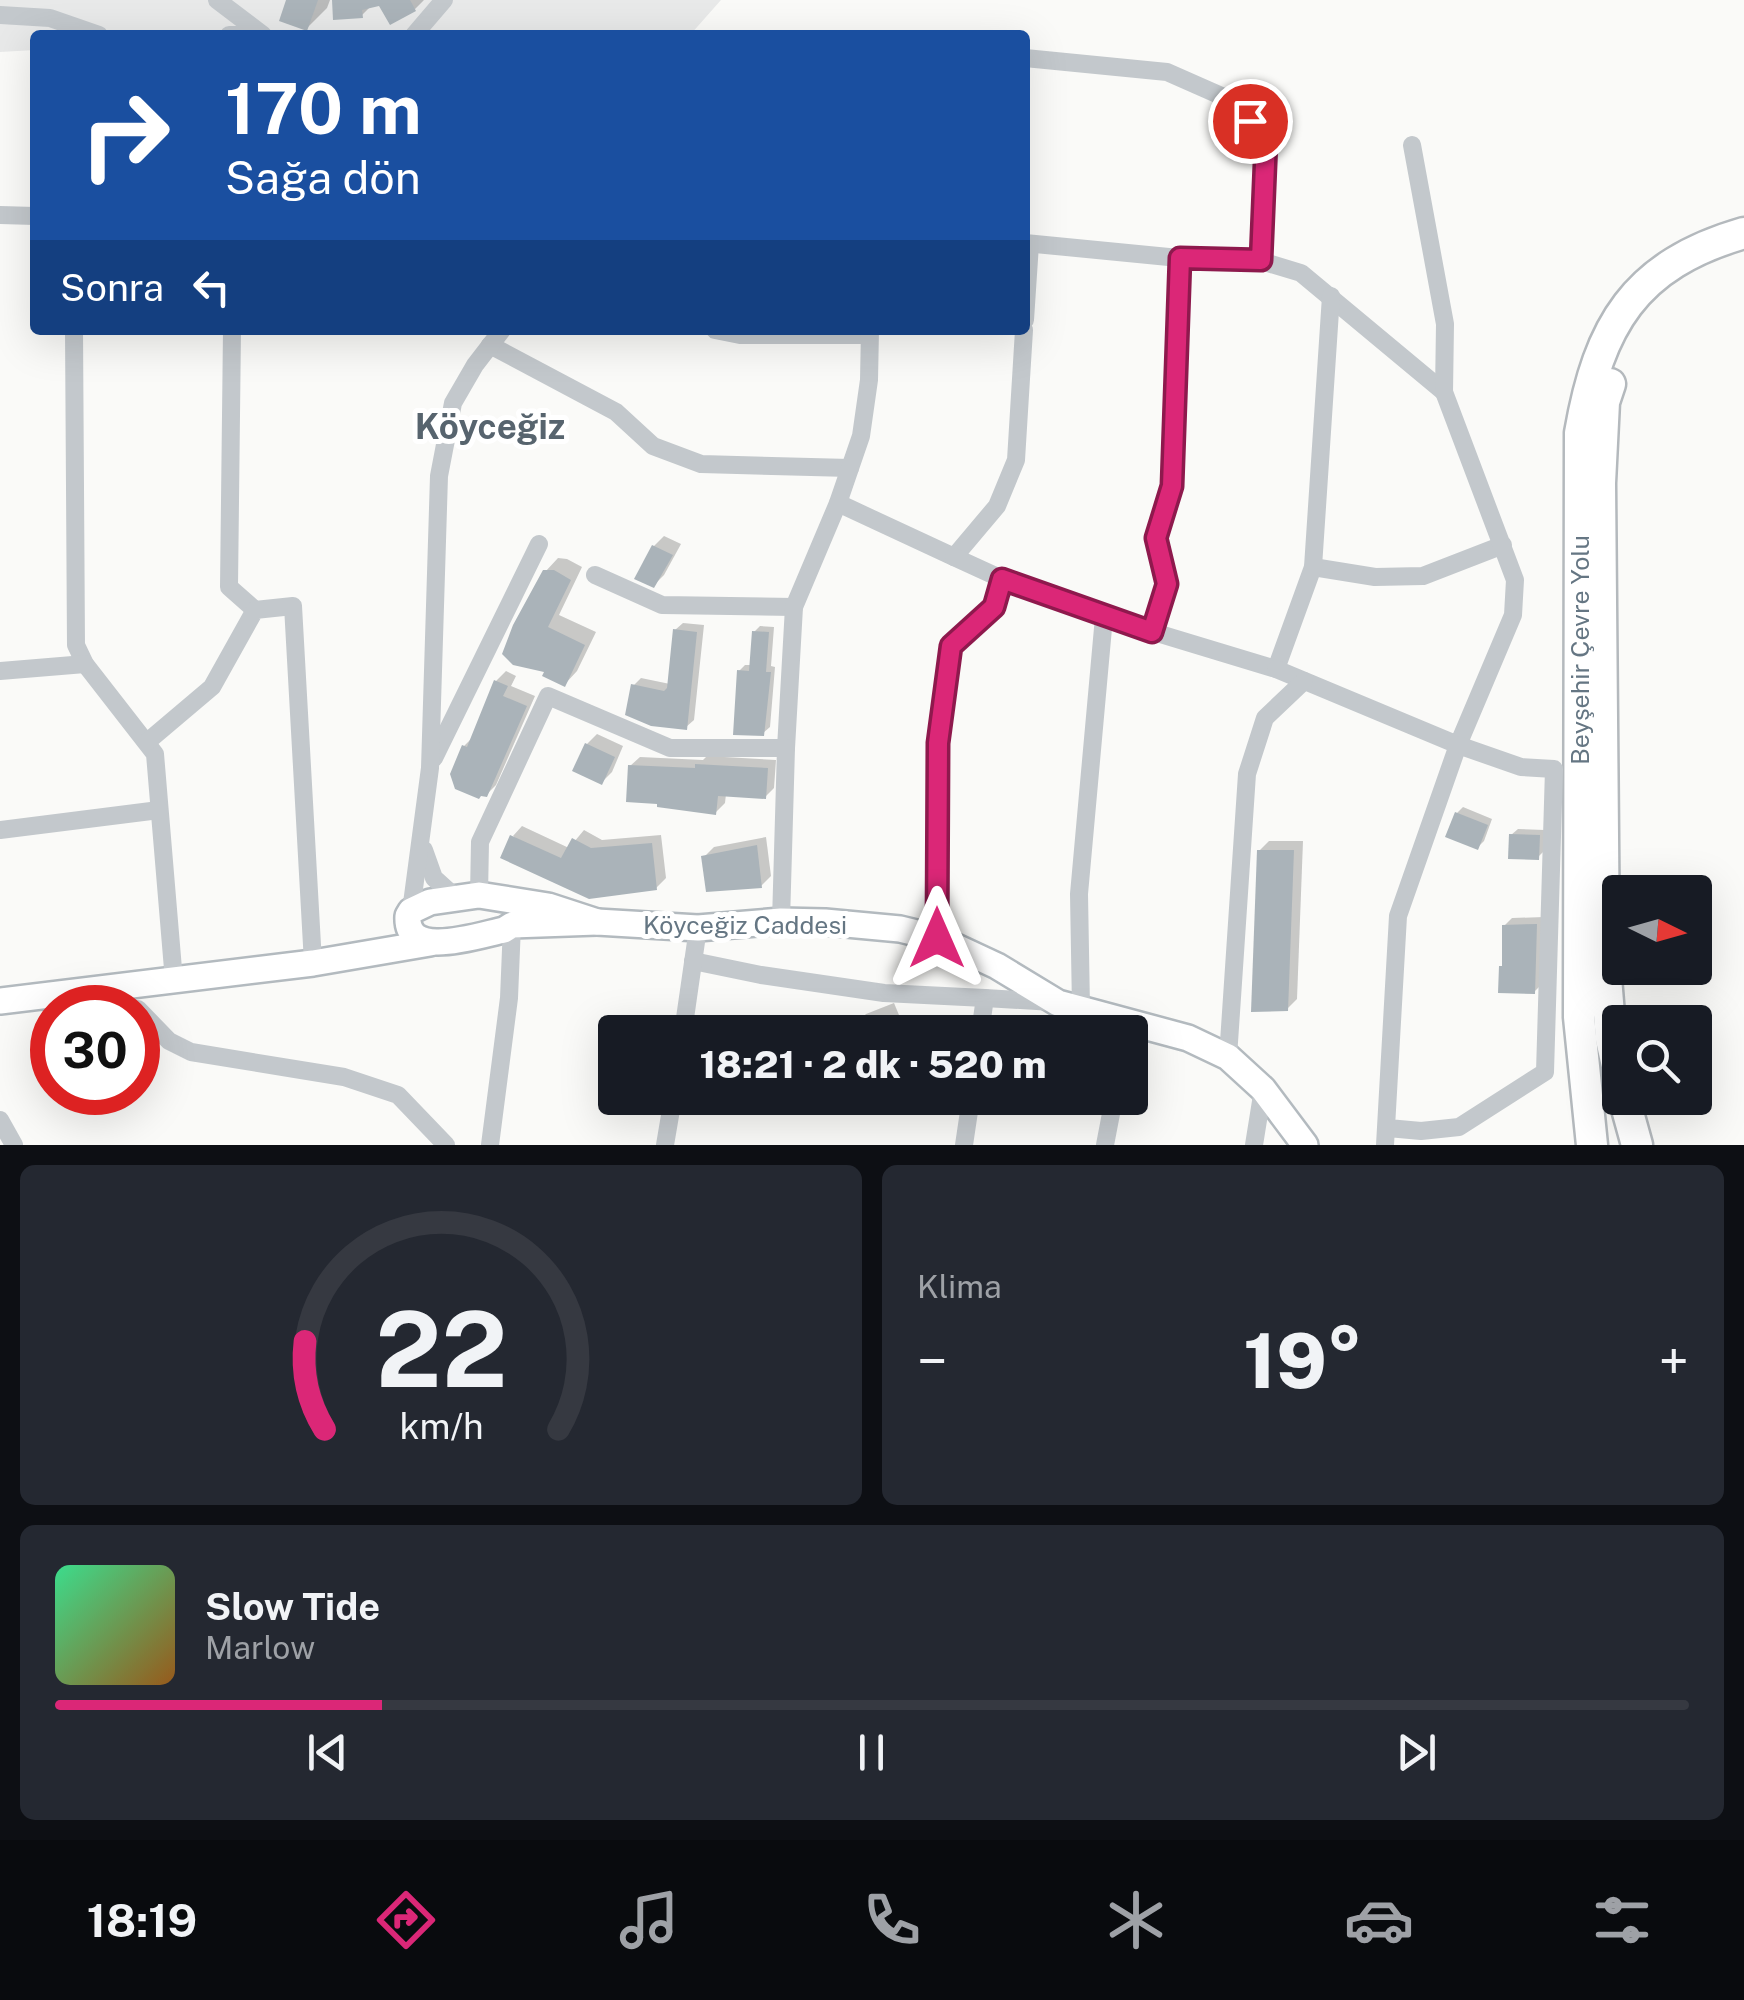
<!DOCTYPE html>
<html lang="tr">
<head>
<meta charset="utf-8">
<style>
  :root { --surface:#171b24; --page:#242831; --text:#f1f3f6; --muted:#9ea1a6; --line:#363941; --accent:#db2777 }
  body { margin:0; font-family:"Public Sans",sans-serif; background:var(--page); color:var(--text); height:100vh; display:flex; flex-direction:column; font-size:38px; white-space:nowrap }
  * { box-sizing:border-box; margin:0 }
  p { font-size:32px; color:var(--muted) }
  .icon { flex:none; width:55px; height:55px; fill:none; stroke:currentColor; stroke-width:2; stroke-linecap:round; stroke-linejoin:round }
  .map { position:relative; height:1145px; overflow:hidden }
  .panel { display:flex; flex-direction:column; gap:20px; padding:20px; background:#0d0f14; flex:1 }
  .panel>* { flex:none }
  .hud { position:absolute; left:30px; top:30px; width:1000px; height:305px; border-radius:10px; box-shadow:0 10px 40px #0002; background:#1a4fa0; color:#fff; overflow:hidden }
  .needle { width:65px; rotate:95deg }
  .fabs { position:absolute; left:1602px; top:875px; display:grid; gap:20px }
  .fabs a { display:grid; place-items:center; width:110px; height:110px; border-radius:10px; background:var(--surface); box-shadow:0 10px 40px #0002; font-size:50px }
  .speed { position:absolute; left:30px; top:985px; display:flex; gap:20px; font-size:50px; font-weight:700; text-align:center }
  .speed>* { display:grid; place-content:center; width:130px; height:130px; border-radius:50%; background:var(--surface); box-shadow:0 10px 40px #0002; line-height:1 }
  .speed .limit { border:15px solid #d22; background:#fff; color:#111 }
  .pin { position:absolute; display:grid; place-items:center; width:85px; height:85px; color:#fff; margin:-42px; border:5px solid #fff; border-radius:50%; box-shadow:0 2px 10px #0007 }
  .me { position:absolute; width:110px; margin:-55px; rotate:0deg; stroke-linejoin:round; filter:drop-shadow(0 0 8px #0008) }
  .turn { display:flex; align-items:center; gap:35px; height:210px; padding:0 30px; font-size:45px }
  .turn .icon { width:130px; height:130px; stroke-width:2.5 }
  .turn b { display:block; font-size:70px; line-height:85px }
  .then { display:flex; align-items:center; height:95px; padding:0 30px; background:#0003; gap:20px; font-size:38px }
  .big { font-size:75px; font-weight:800; line-height:1.1 }
  .panel .tile { flex:1; display:flex; flex-direction:column; justify-content:center; gap:15px; min-width:0; padding:0 35px; border-radius:15px; background:var(--page) }
  .panel .dial { align-items:center; gap:0 }
  .dial svg { height:260px; overflow:visible; fill:none; stroke:var(--line); stroke-width:7; stroke-linecap:round; text-anchor:middle }
  .dial text { fill:var(--text); stroke:none }
  .song { display:flex; align-items:center; gap:30px }
  .cover { width:120px; height:120px; border-radius:15px; background:linear-gradient(135deg,hsl(150 70% 55%),hsl(30 70% 35%)) }
  .played { height:10px; border-radius:5px; background:linear-gradient(90deg,var(--accent) 20%,var(--line) 20%) }
  .keys { display:flex; justify-content:space-around; direction:ltr }
  .heat { display:flex; justify-content:space-between; align-items:center; font-size:55px; direction:ltr }
  .panel .tiles { flex:1; display:grid; gap:20px; grid-template-columns:1fr 1fr }
  .tile:last-child { grid-column:span 2 }
  .trip { position:absolute; left:598px; top:1015px; width:550px; height:100px; border-radius:10px; background:var(--surface); box-shadow:0 10px 40px #0002; font-weight:800; line-height:100px; text-align:center }
  .tabs { display:flex; height:160px; justify-content:space-around; align-items:center; background:#090b0e; color:var(--muted) }
  .tabs .icon { width:70px; height:70px }
  .tabs .active { color:var(--accent) }
  .tabs b { font-size:45px; color:var(--text) }
  .map>svg:first-child { display:block }
  .built { fill:#e8e9e9 }
  .shadow { fill:#0003 }
  .building { fill:#aab3b9 }
  .lines { fill:none; stroke-linecap:round; stroke-linejoin:round }
  .secondary-casing { stroke:#b3babf; stroke-width:30 }
  .highway-casing { stroke:#b4b9bd; stroke-width:35 }
  .street { stroke:#c3c8cc; stroke-width:18 }
  .secondary { stroke:#fff; stroke-width:25 }
  .highway { stroke:#fff; stroke-width:30 }
  .route-casing { stroke:#8e194d; stroke-width:25 }
  .route { stroke:#db2777; stroke-width:18 }
  .labels { text-anchor:middle; dominant-baseline:central; stroke-width:10; stroke-linejoin:round; paint-order:stroke }
  .street-label { font-size:25px; fill:#657683; stroke:#fff }
  .district-label { font-size:35px; font-weight:bold; fill:#57646e; stroke:#fff }
</style>
</head>
<body>
<div class="map">
<svg width="1744" height="1145" viewBox="0 0 1744 1145">
  <rect width="100%" height="100%" fill="#fafaf8"/>
  <polygon class="built" points="0,0 721,0 690,35 35,35 35,50 0,52"/>
  <g class="shadow">
    <polygon points="287,0 330,0 327,8 307,28"/>
    <polygon points="335,0 424,0 415,9 381,3 372,5 362,15"/>
    <polygon points="664,536 681,544 664,575 654,585 654,546"/>
    <polygon points="558,558 567,559 582,567 559,615 596,632 577,671 565,684 545,675 545,572"/>
    <polygon points="683,623 704,625 694,720 686,727 634,685 641,678 670,684 675,630"/>
    <polygon points="760,626 774,627 771,666 775,667 770,727 763,733 739,671 745,665 752,665 754,632"/>
    <polygon points="506,671 516,676 511,686 535,696 496,785 486,795 464,746 474,736 496,681"/>
    <polygon points="597,734 623,746 612,772 602,782 587,744"/>
    <polygon points="707,756 776,760 774,788 765,797 726,794 725,803 716,812 630,766 640,757 703,760"/>
    <polygon points="1463,807 1492,819 1484,841 1478,847 1457,813"/>
    <polygon points="522,826 569,848 584,830 602,840 661,835 666,878 656,888 590,897 513,836"/>
    <polygon points="1518,829 1545,830 1544,851 1538,857 1511,835"/>
    <polygon points="766,837 771,876 761,886 704,857 714,847"/>
    <polygon points="1269,841 1303,841 1297,999 1287,1009 1259,851"/>
    <polygon points="1544,917 1542,984 1534,992 1505,964 1504,926 1512,918"/>
    <polygon points="894,1003 906,1032 855,1032 853,1027 866,1014"/>
  </g>
  <g class="building">
    <polygon points="286,0 318,0 307,31 279,21"/>
    <polygon points="332,0 410,0 416,11 390,25 379,6 362,10 363,18 333,20"/>
    <polygon points="652,545 673,555 654,588 634,579"/>
    <polygon points="543,570 554,570 571,580 548,627 585,645 565,687 542,676 544,672 513,665 502,654 513,625"/>
    <polygon points="673,629 697,632 687,730 651,726 625,715 631,684 664,691 667,688"/>
    <polygon points="752,631 769,632 766,672 771,672 764,736 733,735 737,670 749,671"/>
    <polygon points="494,680 508,686 503,696 527,706 487,797 481,796 479,799 455,789 450,774 462,745 467,747"/>
    <polygon points="585,743 615,757 602,785 572,771"/>
    <polygon points="695,764 768,768 766,799 718,796 716,815 657,807 657,804 626,802 628,765 695,768"/>
    <polygon points="1455,812 1488,825 1478,850 1445,837"/>
    <polygon points="1509,834 1540,835 1539,860 1508,859"/>
    <polygon points="510,835 561,858 572,838 591,848 652,843 657,890 589,899 500,858"/>
    <polygon points="757,845 762,888 706,892 701,856"/>
    <polygon points="1257,850 1294,850 1288,1011 1251,1012"/>
    <polygon points="1537,924 1535,994 1498,993 1499,966 1502,966 1502,925"/>
  </g>
  <g class="lines">
    <g class="secondary-casing">
      <g id="secondary">
        <path d="M479,895L548,906L597,922L512,925L504,930C479,935 405,961 408,916L411,911L430,902Z"/>
        <polyline points="597,922 698,928 781,921 825,922 900,929 937,938 997,966 1058,1003 1188,1038 1228,1057 1263,1089 1305,1145"/>
        <polyline points="0,1001 313,963 430,943"/>
      </g>
    </g>
    <g class="highway-casing">
      <g id="highway">
        <polyline points="1610,384 1604,402 1600,483 1604,953 1611,1039 1620,1079"/>
        <polyline points="1624,1098 1637,1145"/>
        <path d="M1592,1145L1579,1017L1580,433C1599,325 1634,265 1744,233"/>
      </g>
    </g>
    <g class="street">
      <polyline points="217,0 263,35"/>
      <polyline points="0,15 50,18 99,35"/>
      <polyline points="229,35 237,35"/>
      <polyline points="414,35 444,0"/>
      <polyline points="1025,58 1167,72 1235,102 1266,140 1261,261"/>
      <polyline points="0,215 35,216"/>
      <polyline points="1025,243 1179,258 1261,261 1301,273 1444,392"/>
      <polyline points="1025,320 1030,244"/>
      <polyline points="74,330 76,645 85,664 155,754 174,981"/>
      <polyline points="232,330 229,587 255,610"/>
      <polyline points="715,330 740,335 869,335"/>
      <polyline points="490,345 616,412 653,446 701,464 850,468"/>
      <polyline points="838,503 954,557 997,506 1016,460 1024,330"/>
      <polyline points="1313,567 1375,577 1423,576 1503,545"/>
      <polyline points="595,575 662,605 794,607"/>
      <polyline points="1002,579 1104,617 1079,894 1081,1008"/>
      <polyline points="1104,617 1276,669 1313,567 1331,296"/>
      <polyline points="1153,632 1167,584 1156,538 1172,486 1179,258"/>
      <polyline points="1276,669 1458,745 1513,615 1515,580 1444,392 1445,324 1412,145"/>
      <polyline points="0,671 85,664"/>
      <polyline points="147,742 212,687 255,610 293,606 313,963"/>
      <polyline points="786,748 794,607 838,503 861,436 869,380 870,330"/>
      <polyline points="434,758 539,544"/>
      <polyline points="0,830 159,810"/>
      <polyline points="424,850 434,878 455,897"/>
      <polyline points="479,895 480,842 548,696 670,748 786,748 781,921"/>
      <polyline points="411,911 430,768 439,476 453,403 475,365 502,330"/>
      <polyline points="937,938 937,743 951,646 994,607 1002,579 954,557"/>
      <polyline points="693,961 761,975 884,993 985,998"/>
      <polyline points="138,1009 169,1041 191,1052 344,1077 398,1095 446,1145"/>
      <polyline points="683,1032 698,928"/>
      <polyline points="980,1032 985,998 1053,1002"/>
      <polyline points="1228,1057 1247,774 1265,718 1304,681"/>
      <polyline points="0,1120 14,1145"/>
      <polyline points="490,1145 509,998 512,925"/>
      <polyline points="665,1145 673,1098"/>
      <polyline points="964,1145 971,1098"/>
      <polyline points="1105,1145 1114,1098"/>
      <polyline points="1254,1145 1263,1089"/>
      <polyline points="1385,1145 1398,916 1458,745 1521,767 1554,769 1545,1072 1459,1127 1421,1131 1388,1128"/>
    </g>
    <use href="#secondary" class="secondary"/>
    <use href="#highway" class="highway"/>
  </g>
  <g class="lines">
    <g class="route-casing">
      <polyline id="route" points="937,938 938,743 951,646 994,607 1002,579 1152,632 1167,584 1156,538 1172,486 1180,258 1261,260 1266,140 1250,121"/>
    </g>
    <use href="#route" class="route"/>
  </g>
  <g class="labels">
    <g class="street-label">
      <text transform="translate(1580 650) rotate(-90)">Beyşehir Çevre Yolu</text>
      <text x="745" y="925">Köyceğiz Caddesi</text>
    </g>
    <g class="district-label">
      <text x="490" y="426">Köyceğiz</text>
    </g>
  </g>
</svg>
<div class="fabs">
<a><svg class="needle" viewBox="-14 -14 28 28"><path d="M0-13l5 13h-10z" fill="#e53935"/><path d="M0 13l5-13h-10z" fill="#9ea1a6"/></svg></a>
<a><svg class="icon" aria-label="search" viewBox="0 0 24 24"><circle cx="10" cy="10" r="6"/><path d="M15 15l6 6"/></svg></a>
</div>
<div class="speed"><div class="limit">30</div></div>
<div class="pin" style="left:1250px;top:121px;background:#d93025"><svg class="icon" aria-label="arrive" viewBox="0 0 24 24"><path d="M6 21V4h12l-3 4 3 4H6"/></svg></div>
<svg class="me" style="left:937px;top:938px" viewBox="-20 -20 40 40"><path d="M0-17L14 15 0 8-14 15z" fill="#db2777" stroke="#fff" stroke-width="4"/></svg>
<div class="trip">18:21 · 2 dk · 520 m</div>
<div class="hud">
<div class="turn"><svg class="icon" aria-label="right" viewBox="0 0 24 24"><path d="M7 20v-9h11M14 6l5 5-5 5"/></svg><div><b>170 m</b>Sağa dön</div></div>
<div class="then">Sonra<svg class="icon" aria-label="left" viewBox="0 0 24 24"><path d="M17 20v-9H6M10 6l-5 5 5 5"/></svg></div>
</div>
</div>
<section class="panel">
<div class="tiles">
<div class="tile dial"><svg viewBox="0 0 100 80">
<path d="M14 69A42 42 0 1 1 86 69"/>
<path d="M14 69A42 42 0 0 1 8 42" stroke="#db2777"/>
<text x="50" y="56" font-size="32" font-weight="700">22</text>
<text x="50" y="72" font-size="11">km/h</text>
</svg></div>
<div class="tile"><p>Klima</p>
<div class="heat"><a>−</a><b class="big">19°</b><a>+</a></div>
</div>
<div class="tile">
<div class="song"><i class="cover"></i><div><b>Slow Tide</b><p>Marlow</p></div></div>
<div class="played"></div>
<div class="keys"><svg class="icon" aria-label="previous" viewBox="0 0 24 24"><path d="M18 5L8 12l10 7zM5 5v14"/></svg><svg class="icon" aria-label="pause" viewBox="0 0 24 24"><path d="M8 5v14M16 5v14"/></svg><svg class="icon" aria-label="next" viewBox="0 0 24 24"><path d="M6 5l10 7-10 7zM19 5v14"/></svg></div>
</div>
</div>
</section>
<nav class="tabs">
<b>18:19</b>
<svg class="icon active" aria-label="directions" viewBox="0 0 24 24"><path d="M12 3l9 9-9 9-9-9zM9 14v-3h6M13 9l2 2-2 2"/></svg>
<svg class="icon" aria-label="music" viewBox="0 0 24 24"><path d="M9 18V5l10-2v13"/><circle cx="6" cy="18" r="3"/><circle cx="16" cy="16" r="3"/></svg>
<svg class="icon" aria-label="phone" viewBox="0 0 24 24"><path d="M5 4h4l2 5-3 2q2 4 5 5l2-3 5 2v4C11 20 4 13 5 4z"/></svg>
<svg class="icon" aria-label="climate" viewBox="0 0 24 24"><path d="M12 3v18M4 7l16 10M4 17L20 7"/></svg>
<svg class="icon" aria-label="car" viewBox="0 0 24 24"><path d="M5 17H2v-5l4-1 3-4h7l3 4 3 1v5h-3M9 17h6M6 11h13"/><circle cx="7" cy="17" r="2"/><circle cx="17" cy="17" r="2"/></svg>
<svg class="icon" aria-label="filters" viewBox="0 0 24 24"><path d="M4 7h16M4 17h16"/><circle cx="9" cy="7" r="2"/><circle cx="15" cy="17" r="2"/></svg>
</nav>
</body>
</html>
